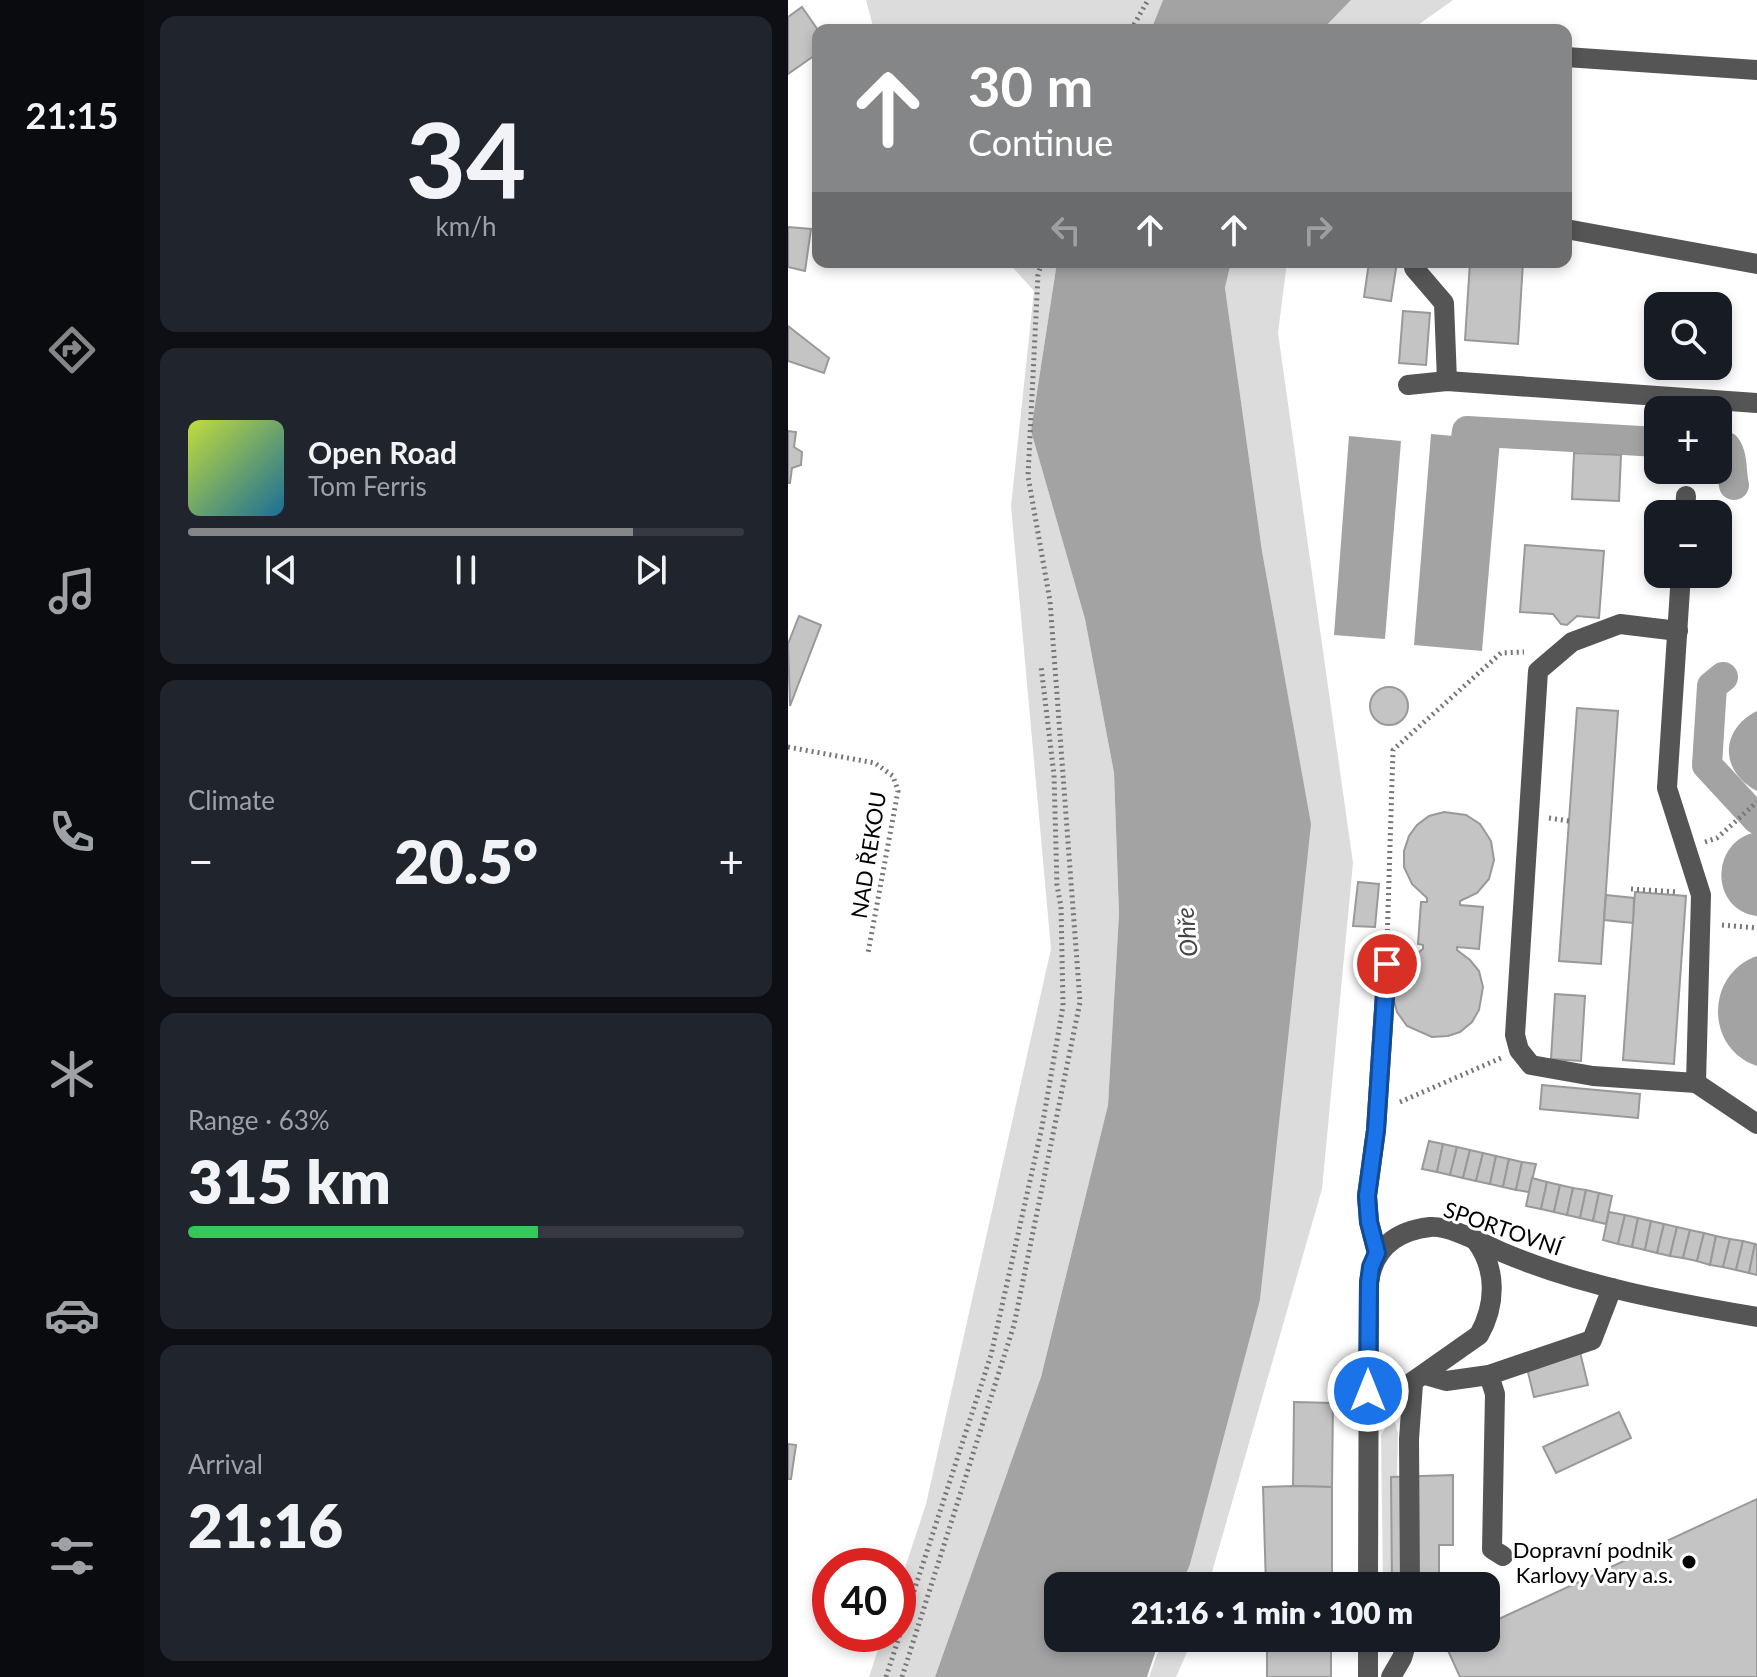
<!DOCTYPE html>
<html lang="en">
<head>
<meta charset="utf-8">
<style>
  :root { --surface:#171b24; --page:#20242c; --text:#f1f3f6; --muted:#9ea1a6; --line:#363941; --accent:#858687 }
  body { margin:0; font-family:Lato,sans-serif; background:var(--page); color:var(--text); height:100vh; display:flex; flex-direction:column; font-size:30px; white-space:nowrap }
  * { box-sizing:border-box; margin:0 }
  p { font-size:26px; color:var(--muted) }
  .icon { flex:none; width:44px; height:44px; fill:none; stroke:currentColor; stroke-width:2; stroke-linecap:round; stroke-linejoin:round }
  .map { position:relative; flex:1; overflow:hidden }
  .sheet { display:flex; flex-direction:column; gap:16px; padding:16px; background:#0d0f14; width:644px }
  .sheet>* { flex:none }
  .banner { position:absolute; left:24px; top:24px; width:760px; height:244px; border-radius:16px; box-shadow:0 4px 12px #0003; background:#858687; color:#fff; overflow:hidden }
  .fabs { position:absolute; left:856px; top:292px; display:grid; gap:16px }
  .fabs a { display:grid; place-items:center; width:88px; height:88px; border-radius:16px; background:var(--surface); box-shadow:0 4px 12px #0003; font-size:40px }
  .speed { position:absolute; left:24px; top:1548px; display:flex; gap:16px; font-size:40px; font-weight:700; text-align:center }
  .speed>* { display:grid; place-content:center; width:104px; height:104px; border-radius:50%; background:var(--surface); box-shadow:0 4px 12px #0003; line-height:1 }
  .speed .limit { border:12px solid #d22; background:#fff; color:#111 }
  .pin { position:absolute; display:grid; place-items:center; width:68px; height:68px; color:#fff; margin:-34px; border:4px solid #fff; border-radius:50%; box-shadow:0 2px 8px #0007 }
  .me { position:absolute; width:88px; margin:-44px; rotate:0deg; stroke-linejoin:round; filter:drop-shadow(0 0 6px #0008) }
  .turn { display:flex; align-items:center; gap:28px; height:168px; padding:0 24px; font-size:36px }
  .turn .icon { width:104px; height:104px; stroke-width:2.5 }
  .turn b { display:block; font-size:56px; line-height:68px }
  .lanes { display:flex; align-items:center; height:76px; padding:0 24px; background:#0003; justify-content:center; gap:40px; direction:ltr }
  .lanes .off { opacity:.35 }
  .big { font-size:60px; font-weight:800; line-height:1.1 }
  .sheet .widget { flex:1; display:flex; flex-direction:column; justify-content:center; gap:12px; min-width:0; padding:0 28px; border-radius:16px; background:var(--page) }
  .sheet .dial { align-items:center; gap:0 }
  .dial b { font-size:104px; line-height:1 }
  .song { display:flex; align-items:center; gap:24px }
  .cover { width:96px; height:96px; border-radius:12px; background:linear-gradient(135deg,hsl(70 70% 55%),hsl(200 70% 35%)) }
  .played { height:8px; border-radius:4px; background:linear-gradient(90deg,var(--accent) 80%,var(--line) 80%) }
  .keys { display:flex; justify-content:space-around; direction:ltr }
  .heat { display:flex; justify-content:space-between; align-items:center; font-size:44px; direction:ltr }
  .charge { height:12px; border-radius:6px; background:linear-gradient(90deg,#34c759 63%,var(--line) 0) }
  .trip { position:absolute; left:256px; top:1572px; width:456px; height:80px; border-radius:16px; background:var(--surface); box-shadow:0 4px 12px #0003; font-weight:800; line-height:80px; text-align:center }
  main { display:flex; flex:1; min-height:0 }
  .tab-bar { display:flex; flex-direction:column; width:144px; justify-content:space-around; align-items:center; background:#090b0e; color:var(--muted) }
  .tab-bar .icon { width:56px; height:56px }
  .tab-bar .on { color:var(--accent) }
  .tab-bar b { font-size:36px; color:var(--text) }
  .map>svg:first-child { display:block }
  .green { fill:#dcdcdc }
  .water { fill:#a3a3a3 }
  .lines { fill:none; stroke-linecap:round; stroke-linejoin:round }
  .canal { stroke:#a3a3a3; stroke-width:30 }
  .building { fill:#c4c4c4; stroke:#999; stroke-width:2 }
  .path { stroke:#777; stroke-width:5; stroke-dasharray:2 4; stroke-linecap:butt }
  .minor { stroke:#555; stroke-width:20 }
  .route-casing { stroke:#114b97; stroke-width:20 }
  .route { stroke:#1a73e8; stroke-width:14 }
  .poi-dot { fill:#000; stroke:#fff; stroke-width:3 }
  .labels { text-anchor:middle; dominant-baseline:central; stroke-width:6; stroke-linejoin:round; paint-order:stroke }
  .street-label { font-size:22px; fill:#000; stroke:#fff }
  .poi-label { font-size:22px; fill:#000; stroke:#fff; text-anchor:end }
  .water-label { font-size:24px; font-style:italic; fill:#444; stroke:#fff }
</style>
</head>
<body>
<main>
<nav class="tab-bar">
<b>21:15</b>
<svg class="icon on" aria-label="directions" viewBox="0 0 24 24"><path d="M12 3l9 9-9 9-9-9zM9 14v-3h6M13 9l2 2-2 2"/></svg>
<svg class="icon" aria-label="music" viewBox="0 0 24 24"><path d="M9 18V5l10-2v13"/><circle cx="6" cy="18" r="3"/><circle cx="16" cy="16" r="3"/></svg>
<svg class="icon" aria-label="phone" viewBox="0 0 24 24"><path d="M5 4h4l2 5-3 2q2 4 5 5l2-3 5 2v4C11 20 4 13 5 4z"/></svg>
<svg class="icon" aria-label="climate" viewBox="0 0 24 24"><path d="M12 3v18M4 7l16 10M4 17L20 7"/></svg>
<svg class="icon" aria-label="car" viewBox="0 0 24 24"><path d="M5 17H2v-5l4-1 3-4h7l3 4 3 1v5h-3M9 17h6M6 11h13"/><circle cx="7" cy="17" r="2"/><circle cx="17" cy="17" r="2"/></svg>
<svg class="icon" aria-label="filters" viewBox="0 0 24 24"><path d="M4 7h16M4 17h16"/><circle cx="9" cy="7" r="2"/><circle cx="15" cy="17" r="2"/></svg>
</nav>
<section class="sheet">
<div class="widget dial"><b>34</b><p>km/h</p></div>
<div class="widget">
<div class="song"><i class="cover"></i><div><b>Open Road</b><p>Tom Ferris</p></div></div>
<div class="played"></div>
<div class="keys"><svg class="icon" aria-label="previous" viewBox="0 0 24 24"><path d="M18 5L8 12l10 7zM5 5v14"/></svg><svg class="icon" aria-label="pause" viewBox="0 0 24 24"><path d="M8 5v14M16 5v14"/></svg><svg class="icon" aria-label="next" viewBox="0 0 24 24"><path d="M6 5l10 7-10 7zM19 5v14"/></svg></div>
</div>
<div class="widget"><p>Climate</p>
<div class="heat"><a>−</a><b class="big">20.5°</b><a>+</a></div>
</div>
<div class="widget"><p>Range · 63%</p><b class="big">315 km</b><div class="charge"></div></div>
<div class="widget"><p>Arrival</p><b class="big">21:16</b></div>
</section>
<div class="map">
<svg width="969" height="1677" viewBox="0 0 969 1677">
  <rect width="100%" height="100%" fill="#fff"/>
  <g class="green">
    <polygon points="78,0 375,0 363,30 86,30"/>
    <polygon points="563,0 665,0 623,30 534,30"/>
    <polygon points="220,262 269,262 243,431 297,619 326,773 331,914 320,1105 253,1377 147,1677 81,1677 95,1634 110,1634 110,1589 138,1504 263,949 223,506 246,291"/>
    <polygon points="443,262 499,262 490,333 565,863 534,1189 420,1586 394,1586 472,1300 520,810 474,551 437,288"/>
    <polygon points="605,1415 610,1433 609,1476 603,1477 604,1586 595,1586 593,1435"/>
    <polygon points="375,1638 405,1638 388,1677 361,1677"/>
  </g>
  <g class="water">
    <polygon points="375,0 563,0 534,30 363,30"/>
    <polygon points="269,262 443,262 437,288 474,551 523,824 472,1300 402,1564 393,1586 270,1586 270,1638 372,1638 359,1677 147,1677 253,1377 320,1105 331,914 326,773 297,619 243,431"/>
    <polygon points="643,434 712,440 694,651 626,645"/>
    <polygon points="561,436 613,441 597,639 546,635"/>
    <path d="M969,711V791C932,772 931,730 969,711Z"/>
    <path d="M969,832V916C921,910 922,840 969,832Z"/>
    <path d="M969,956V1066C917,1049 917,974 969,956Z"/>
  </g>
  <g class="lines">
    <g class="canal">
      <polyline points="677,445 679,431 870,442"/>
      <path d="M930,446L938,447C945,456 943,473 946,485"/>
      <polyline points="935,677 924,686 919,765 969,819"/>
    </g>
  </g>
  <g class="building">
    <polygon points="14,7 30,30 30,53 0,74 0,17"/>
    <polygon points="0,227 23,229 17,271 0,267"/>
    <polygon points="581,262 609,262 603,301 576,297"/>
    <polygon points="682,262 735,262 730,344 677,340"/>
    <polygon points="615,311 642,313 638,365 611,363"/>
    <polygon points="0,326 41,358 36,373 0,361"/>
    <polygon points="0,431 8,432 6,447 14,452 13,465 4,468 2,483 0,483"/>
    <polygon points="786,453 833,455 831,501 784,499"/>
    <polygon points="737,545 816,551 811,618 789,616 779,625 773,624 765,614 732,612"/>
    <polygon points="11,616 33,625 2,706 0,644"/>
    <circle cx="601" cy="706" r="19"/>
    <polygon points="789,708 830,711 813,964 771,961"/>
    <polygon points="656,812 678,815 692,824 703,841 706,860 701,879 689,893 672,901 672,905 695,907 691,949 669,947 669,950 682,960 691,971 695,987 691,1010 684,1022 672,1032 660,1036 644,1037 619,1026 609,1012 605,997 606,977 614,964 635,949 635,945 630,944 633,902 639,902 639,898 624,884 616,867 616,851 621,836 629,825 641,816"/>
    <polygon points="570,882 591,884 587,927 565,926"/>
    <polygon points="847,892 898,896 886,1064 835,1060"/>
    <polygon points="818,895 846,898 845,923 816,920"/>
    <polygon points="767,994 797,996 793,1061 763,1059"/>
    <polygon points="754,1085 852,1094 850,1118 752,1109"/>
    <polygon points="641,1141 655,1144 649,1172 634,1169"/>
    <polygon points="655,1144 669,1147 662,1175 649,1172"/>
    <polygon points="669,1147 682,1150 675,1178 662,1175"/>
    <polygon points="682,1150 695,1153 688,1181 675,1178"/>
    <polygon points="695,1153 708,1156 702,1184 688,1181"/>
    <polygon points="708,1156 721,1159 715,1187 702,1184"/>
    <polygon points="721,1159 734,1162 728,1190 715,1187"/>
    <polygon points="734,1162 748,1164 741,1192 728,1190"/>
    <polygon points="744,1178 759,1182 753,1209 738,1206"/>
    <polygon points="759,1182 772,1185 766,1212 753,1209"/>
    <polygon points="772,1185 785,1188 779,1215 766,1212"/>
    <polygon points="785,1188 798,1190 792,1218 779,1215"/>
    <polygon points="798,1190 811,1193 805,1221 792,1218"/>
    <polygon points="811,1193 824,1196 818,1224 805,1221"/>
    <polygon points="821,1212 837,1215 830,1244 815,1240"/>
    <polygon points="837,1215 850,1218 844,1247 830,1244"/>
    <polygon points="850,1218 863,1221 857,1250 844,1247"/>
    <polygon points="863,1221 876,1224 869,1253 857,1250"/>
    <polygon points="876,1224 889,1227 882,1256 869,1253"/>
    <polygon points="889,1227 902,1230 895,1258 882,1256"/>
    <polygon points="902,1230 916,1233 909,1261 895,1258"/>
    <polygon points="916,1233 928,1236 922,1265 909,1261"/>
    <polygon points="928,1236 942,1239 935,1267 922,1265"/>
    <polygon points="942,1239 955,1241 948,1270 935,1267"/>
    <polygon points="955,1241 967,1244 961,1273 948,1270"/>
    <polygon points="967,1244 969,1245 969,1275 961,1273"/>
    <polygon points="792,1352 800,1385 746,1397 738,1364"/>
    <polygon points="506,1402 545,1403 544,1487 505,1486"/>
    <polygon points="831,1412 843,1438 768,1473 755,1447"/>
    <polygon points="0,1444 8,1445 3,1479 0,1479"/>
    <polygon points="665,1475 665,1545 651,1545 651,1576 656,1581 656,1586 604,1586 603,1477"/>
    <polygon points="505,1486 544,1487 544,1586 478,1586 475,1487"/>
    <polygon points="969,1499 969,1677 672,1677 657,1644 670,1638 698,1638 698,1625"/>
    <rect x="479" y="1638" width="64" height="39"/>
  </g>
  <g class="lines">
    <g class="path">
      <polyline points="343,30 360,0"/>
      <polyline points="0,747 87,763 105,776 110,791 80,953"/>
      <polyline points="761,818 781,821"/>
      <polyline points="917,842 929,838 969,802"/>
      <polyline points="843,889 890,892"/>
      <polyline points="934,925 969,928"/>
      <polyline points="599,943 605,750 713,653 736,652"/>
      <polyline points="612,1102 713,1058"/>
      <polyline points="98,1677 203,1355 254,1127 275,1006 273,907 269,885 266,775 253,666"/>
      <polyline points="114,1677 226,1325 292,1002 262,601 240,476 250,275 254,262"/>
    </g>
    <g class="minor">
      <polyline points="778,57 969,70"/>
      <polyline points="778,229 969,264"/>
      <polyline points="626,262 626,268 656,303 659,381"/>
      <polyline points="620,385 659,381 969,403"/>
      <polyline points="897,514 898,496"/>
      <polyline points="893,574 879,788 913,895 908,1083 969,1124"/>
      <polyline points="890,631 832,624 784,642 750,671 727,1035 731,1050 743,1065 805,1076 908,1083"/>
      <polyline points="589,1253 581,1222 579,1196 588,1130 599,964"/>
      <polyline points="637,1375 658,1381 701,1375 804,1340 824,1288"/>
      <polyline points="701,1375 707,1394 704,1549 715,1556"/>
      <path d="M580,1413L691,1335C708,1305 709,1269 688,1241"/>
      <path d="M580,1586L581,1283C585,1249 607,1231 642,1227C662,1225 697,1245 716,1253C797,1287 883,1302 969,1317"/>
      <polyline points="622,1586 621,1439 625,1384"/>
      <polyline points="580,1677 580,1638"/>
      <polyline points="603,1677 614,1658 620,1638"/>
    </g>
  </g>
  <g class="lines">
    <g class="route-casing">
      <polyline id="route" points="580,1391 581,1283 583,1267 589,1253 581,1222 579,1196 588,1130 599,964"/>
    </g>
    <use href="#route" class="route"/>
  </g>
  <circle class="poi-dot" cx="901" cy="1562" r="8"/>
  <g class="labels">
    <g class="street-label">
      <text transform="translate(80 855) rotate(-81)">NAD ŘEKOU</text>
      <text transform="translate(715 1228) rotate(19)">SPORTOVNÍ</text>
    </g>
    <g class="poi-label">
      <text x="885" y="1549">Dopravní podnik<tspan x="885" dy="25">Karlovy Vary a.s.</tspan></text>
    </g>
    <g class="water-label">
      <text transform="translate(398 932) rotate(-95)">Ohře</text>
    </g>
  </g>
</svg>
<div class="fabs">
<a><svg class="icon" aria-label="search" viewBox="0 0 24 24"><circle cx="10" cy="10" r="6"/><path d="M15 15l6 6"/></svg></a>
<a>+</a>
<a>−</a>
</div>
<div class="speed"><div class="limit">40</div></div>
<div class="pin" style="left:599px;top:964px;background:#d93025"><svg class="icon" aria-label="arrive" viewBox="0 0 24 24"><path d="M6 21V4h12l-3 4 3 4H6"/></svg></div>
<svg class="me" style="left:580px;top:1391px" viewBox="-20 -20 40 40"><circle r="17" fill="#1a73e8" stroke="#fff" stroke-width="3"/><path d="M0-11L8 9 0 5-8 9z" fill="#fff"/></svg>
<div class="trip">21:16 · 1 min · 100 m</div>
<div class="banner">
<div class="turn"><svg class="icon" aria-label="ahead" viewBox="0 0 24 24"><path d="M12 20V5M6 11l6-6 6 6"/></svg><div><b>30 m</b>Continue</div></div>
<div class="lanes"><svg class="icon off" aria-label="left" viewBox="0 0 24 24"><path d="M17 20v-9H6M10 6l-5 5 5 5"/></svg><svg class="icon" aria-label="ahead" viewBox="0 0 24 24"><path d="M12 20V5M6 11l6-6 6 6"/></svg><svg class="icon" aria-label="ahead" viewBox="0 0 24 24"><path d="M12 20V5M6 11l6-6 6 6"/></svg><svg class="icon off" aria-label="right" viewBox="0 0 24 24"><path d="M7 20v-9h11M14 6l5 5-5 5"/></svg></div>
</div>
</div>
</main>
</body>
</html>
